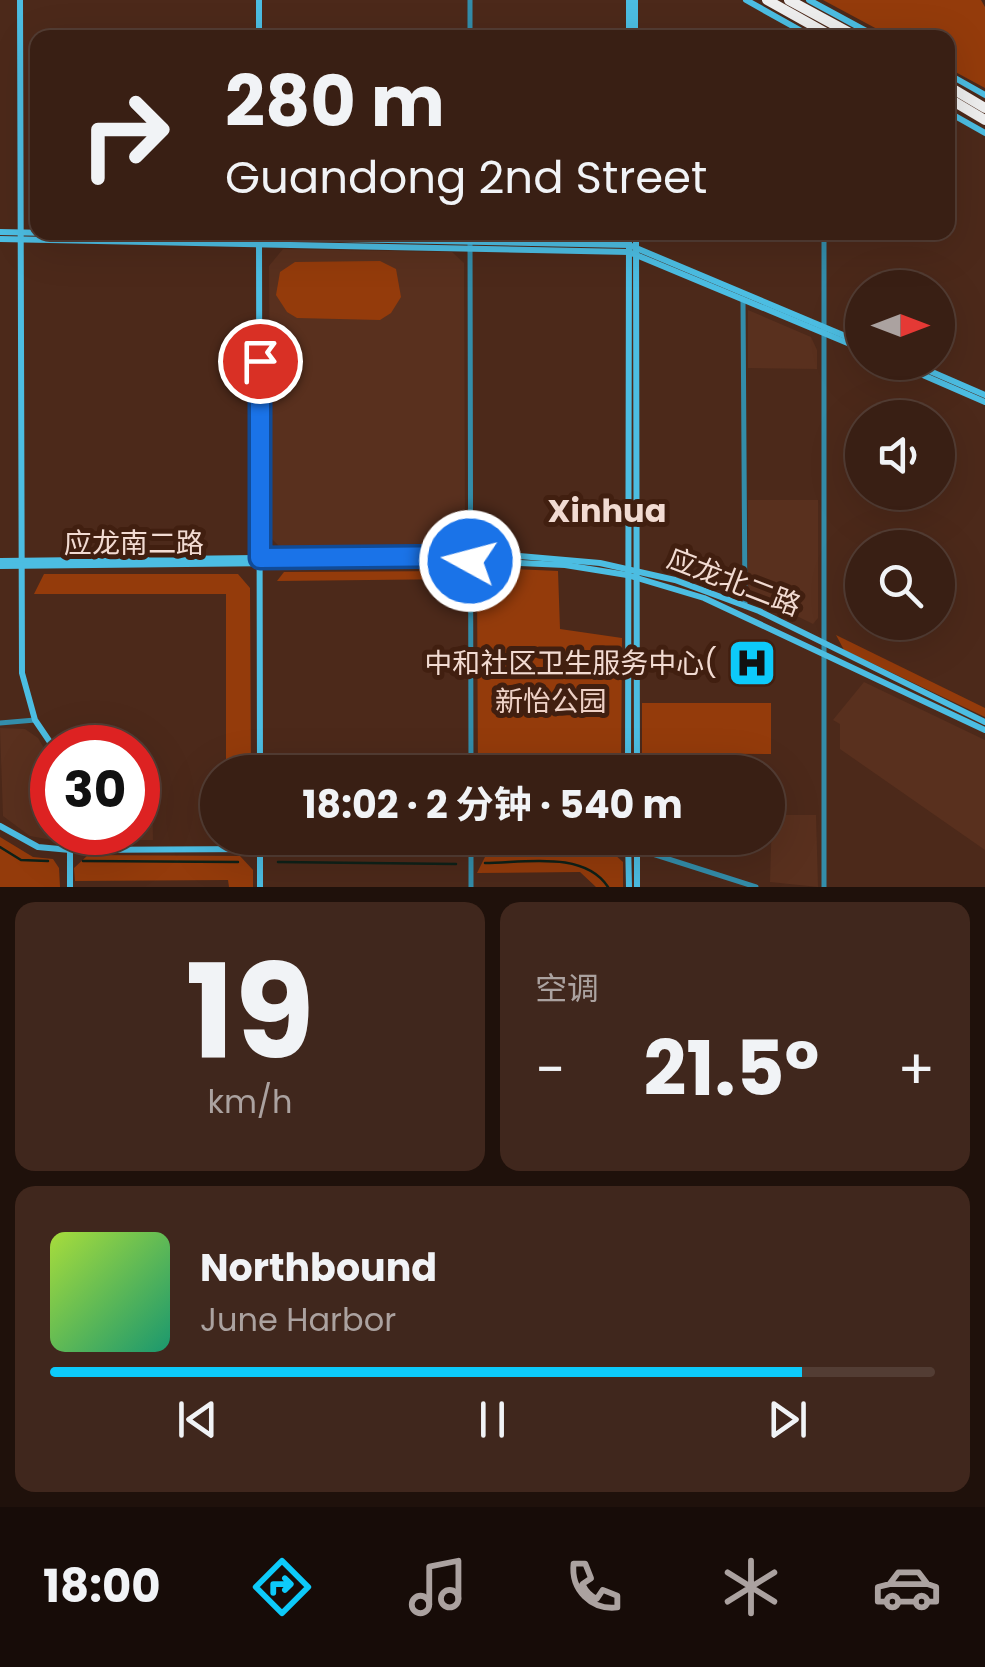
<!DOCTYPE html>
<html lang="zh">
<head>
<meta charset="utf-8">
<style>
  :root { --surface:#391f14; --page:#40271d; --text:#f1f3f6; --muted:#aba2a0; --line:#533d34; --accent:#0dcafa }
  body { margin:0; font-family:Poppins,"Noto Sans SC",sans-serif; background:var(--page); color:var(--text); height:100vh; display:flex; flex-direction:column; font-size:38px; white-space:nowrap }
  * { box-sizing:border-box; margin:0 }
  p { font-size:32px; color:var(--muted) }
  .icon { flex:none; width:55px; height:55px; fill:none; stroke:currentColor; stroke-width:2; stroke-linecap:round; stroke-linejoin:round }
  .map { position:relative; height:887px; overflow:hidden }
  .drawer { display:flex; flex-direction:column; gap:15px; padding:15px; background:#1f110b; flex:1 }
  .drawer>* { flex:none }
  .banner { position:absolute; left:30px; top:30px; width:925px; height:210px; border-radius:20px; box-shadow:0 10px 40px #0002,0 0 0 2px var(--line); background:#391f14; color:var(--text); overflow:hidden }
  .needle { width:65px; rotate:90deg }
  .controls { position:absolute; left:845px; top:270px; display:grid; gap:20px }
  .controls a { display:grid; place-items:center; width:110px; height:110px; border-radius:50%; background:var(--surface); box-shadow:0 10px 40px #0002,0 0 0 2px var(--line); font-size:50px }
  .speed { position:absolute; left:30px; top:725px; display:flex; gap:20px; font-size:50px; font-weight:700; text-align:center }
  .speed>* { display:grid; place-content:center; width:130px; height:130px; border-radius:50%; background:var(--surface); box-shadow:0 10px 40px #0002,0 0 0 2px var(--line); line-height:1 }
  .speed .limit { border:15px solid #d22; background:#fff; color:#111 }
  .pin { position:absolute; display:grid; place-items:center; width:85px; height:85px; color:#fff; margin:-42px; border:5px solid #fff; border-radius:50%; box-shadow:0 2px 10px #0007 }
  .me { position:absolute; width:110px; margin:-55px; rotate:277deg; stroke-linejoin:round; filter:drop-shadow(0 0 8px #0008) }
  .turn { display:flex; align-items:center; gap:35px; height:210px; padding:0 30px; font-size:45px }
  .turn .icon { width:130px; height:130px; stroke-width:2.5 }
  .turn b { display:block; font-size:70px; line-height:85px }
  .big { font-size:75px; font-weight:700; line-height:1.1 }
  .drawer .card { flex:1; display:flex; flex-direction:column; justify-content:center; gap:15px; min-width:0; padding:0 35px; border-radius:20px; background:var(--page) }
  .drawer .dial { align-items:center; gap:0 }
  .dial b { font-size:130px; line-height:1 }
  .song { display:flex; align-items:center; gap:30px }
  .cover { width:120px; height:120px; border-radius:15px; background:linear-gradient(135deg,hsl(80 70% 55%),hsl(160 70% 35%)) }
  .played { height:10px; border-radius:5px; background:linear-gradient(90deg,var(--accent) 85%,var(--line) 85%) }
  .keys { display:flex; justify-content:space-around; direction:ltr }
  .heat { display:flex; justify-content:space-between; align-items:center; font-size:55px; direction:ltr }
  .drawer .tiles { flex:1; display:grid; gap:15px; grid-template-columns:1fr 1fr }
  .card:last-child { grid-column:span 2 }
  .trip { position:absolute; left:200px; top:755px; width:585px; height:100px; border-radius:50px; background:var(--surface); box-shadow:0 10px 40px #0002,0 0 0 2px var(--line); font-weight:700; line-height:100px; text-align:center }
  .menu { display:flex; height:160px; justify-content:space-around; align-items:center; background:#170c08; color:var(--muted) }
  .menu .icon { width:70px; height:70px }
  .menu .current { color:var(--accent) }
  .menu b { font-size:45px; color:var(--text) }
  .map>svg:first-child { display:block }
  .built { fill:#59301e }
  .green { fill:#943b0b }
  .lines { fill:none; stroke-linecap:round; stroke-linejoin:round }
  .stream { stroke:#0e2118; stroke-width:2.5 }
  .street { stroke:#338daa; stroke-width:5 }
  .secondary { stroke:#4cbde2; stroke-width:6 }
  .highway { stroke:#eee; stroke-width:10 }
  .route-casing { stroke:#114b97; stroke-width:25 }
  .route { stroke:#1a73e8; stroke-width:18 }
  .labels { text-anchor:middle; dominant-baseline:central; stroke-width:10; stroke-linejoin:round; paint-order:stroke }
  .street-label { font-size:28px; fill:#f2dbd2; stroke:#411f10 }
  .poi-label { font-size:28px; fill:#f2dbd2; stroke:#411f10; text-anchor:end }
  .park-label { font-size:28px; fill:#eed1c6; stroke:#411f10 }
  .quarter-label { font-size:32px; font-weight:bold; fill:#f2dbd2; stroke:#411f10 }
</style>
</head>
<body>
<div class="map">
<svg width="985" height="887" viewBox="0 0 985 887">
  <rect width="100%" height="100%" fill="#4c291a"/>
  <g class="built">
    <polygon points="283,249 452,252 464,263 465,538 457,547 281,548 271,538 269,266"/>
    <polygon points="748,310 811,337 817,350 817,369 748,368"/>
    <polygon points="748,500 818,500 818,618 813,624 748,592"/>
    <polygon points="864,682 985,740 985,850 840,749 840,724 833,720"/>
    <polygon points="0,728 25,729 38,738 52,761 52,832 60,833 52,840 30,836 3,816"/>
    <polygon points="138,783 152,783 153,840 116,840 116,833 138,832"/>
    <polygon points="772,815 816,815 818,887 770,882"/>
  </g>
  <g class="green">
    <polygon points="823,0 981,0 985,7 985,88 948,68 948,38 892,37"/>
    <polygon points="380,261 396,269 401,297 391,313 380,320 297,318 287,312 276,295 280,272 295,262"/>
    <polygon points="490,568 558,571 560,629 622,638 621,772 478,772 477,578"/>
    <polygon points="456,571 462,579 277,581 284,572"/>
    <polygon points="44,574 238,574 250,588 251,772 226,772 226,594 34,594"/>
    <polygon points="836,635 985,708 985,717 844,650"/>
    <polygon points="642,703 771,703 771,754 642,753"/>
    <polygon points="0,837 33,857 53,859 59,868 60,887 0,887"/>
    <polygon points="614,854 623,862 623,887 596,887 580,872 477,873 486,855"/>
    <polygon points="88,855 240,856 253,870 253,887 229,887 228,880 75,881 74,868"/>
  </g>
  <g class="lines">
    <g class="stream">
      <polyline points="0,847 21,860 48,861"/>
      <polyline points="83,861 238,862"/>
      <polyline points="278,862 456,864"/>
      <path d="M485,863C523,863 584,850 608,887"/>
    </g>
    <g class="street">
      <polyline points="470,38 470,0"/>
      <polyline points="470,232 471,772"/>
      <polyline points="743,299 745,606"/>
      <polyline points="0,723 35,720"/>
      <polyline points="471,838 471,887"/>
      <polyline points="471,849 637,849 756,887"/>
      <polyline points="824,887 824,232"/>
    </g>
    <g class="secondary">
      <polyline points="20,0 22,673 35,720 54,748"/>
      <polyline points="259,0 259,38"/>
      <polyline points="635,0 635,38"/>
      <polyline points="746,0 814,38"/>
      <polyline points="809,0 879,38"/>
      <polyline points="629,38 629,0"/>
      <polyline points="948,74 985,95"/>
      <polyline points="948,112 985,133"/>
      <polyline points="0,232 629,245 862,343"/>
      <polyline points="259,232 260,772"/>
      <polyline points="636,232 637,772"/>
      <polyline points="0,239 629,252 862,349"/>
      <polyline points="893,362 985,402"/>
      <polyline points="909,362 985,395"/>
      <polyline points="0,561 507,555 600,563 675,580 759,611 985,722"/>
      <polyline points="0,566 470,561 565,565 627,575 704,598 985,730"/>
      <polyline points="628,772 629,232"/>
      <polyline points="0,826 38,847 70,850 260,849"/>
      <polyline points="260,838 260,887"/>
      <polyline points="628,838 629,887"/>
      <polyline points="637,838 637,887"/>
      <polyline points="70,887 70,832"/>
    </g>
    <g class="highway">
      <polyline points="767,0 835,38"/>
      <polyline points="789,0 859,38"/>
      <polyline points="948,86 985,108"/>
      <polyline points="948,98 985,120"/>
    </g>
  </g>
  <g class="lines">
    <g class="route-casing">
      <polyline id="route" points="260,361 260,558 470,556 470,561"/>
    </g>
    <use href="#route" class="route"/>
  </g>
  <defs>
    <g id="hospital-square" transform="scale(2.5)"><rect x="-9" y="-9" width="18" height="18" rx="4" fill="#0dcafa" stroke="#411f10"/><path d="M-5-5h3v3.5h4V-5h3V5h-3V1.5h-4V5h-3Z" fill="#111"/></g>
  </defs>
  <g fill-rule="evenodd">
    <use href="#hospital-square" x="752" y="663"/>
  </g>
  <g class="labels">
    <g class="street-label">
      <text x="134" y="543">应龙南二路</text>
      <text transform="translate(734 582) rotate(21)">应龙北二路</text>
    </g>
    <g class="poi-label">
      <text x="717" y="663">中和社区卫生服务中心(</text>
    </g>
    <g class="park-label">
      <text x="551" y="701">新怡公园</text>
    </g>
    <g class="quarter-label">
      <text x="607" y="510">Xinhua</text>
    </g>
  </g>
</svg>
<div class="controls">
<a><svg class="needle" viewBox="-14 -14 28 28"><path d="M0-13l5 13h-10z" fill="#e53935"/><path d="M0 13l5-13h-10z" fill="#aba2a0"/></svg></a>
<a><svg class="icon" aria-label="sound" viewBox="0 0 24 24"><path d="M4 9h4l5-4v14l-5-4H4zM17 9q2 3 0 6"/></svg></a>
<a><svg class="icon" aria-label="search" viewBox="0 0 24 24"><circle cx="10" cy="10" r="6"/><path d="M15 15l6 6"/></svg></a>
</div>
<div class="speed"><div class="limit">30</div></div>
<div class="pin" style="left:260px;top:361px;background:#d93025"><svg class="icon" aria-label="arrive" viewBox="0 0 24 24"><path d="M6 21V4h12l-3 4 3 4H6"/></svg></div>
<svg class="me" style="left:470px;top:561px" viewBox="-20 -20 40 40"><circle r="17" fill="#1a73e8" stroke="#fff" stroke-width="3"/><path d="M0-11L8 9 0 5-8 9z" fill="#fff"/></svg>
<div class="trip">18:02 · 2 分钟 · 540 m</div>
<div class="banner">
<div class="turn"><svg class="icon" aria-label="right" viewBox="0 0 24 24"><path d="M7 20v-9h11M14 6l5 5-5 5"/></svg><div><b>280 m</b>Guandong 2nd Street</div></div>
</div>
</div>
<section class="drawer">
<div class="tiles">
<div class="card dial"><b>19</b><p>km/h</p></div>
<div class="card"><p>空调</p>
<div class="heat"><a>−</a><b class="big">21.5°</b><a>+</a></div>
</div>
<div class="card">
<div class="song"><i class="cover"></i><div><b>Northbound</b><p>June Harbor</p></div></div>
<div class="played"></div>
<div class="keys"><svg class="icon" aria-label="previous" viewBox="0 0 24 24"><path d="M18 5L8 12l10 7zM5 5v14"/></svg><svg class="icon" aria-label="pause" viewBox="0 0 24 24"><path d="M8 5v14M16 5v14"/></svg><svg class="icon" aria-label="next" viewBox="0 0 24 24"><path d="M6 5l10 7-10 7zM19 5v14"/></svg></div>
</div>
</div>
</section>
<nav class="menu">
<b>18:00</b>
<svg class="icon current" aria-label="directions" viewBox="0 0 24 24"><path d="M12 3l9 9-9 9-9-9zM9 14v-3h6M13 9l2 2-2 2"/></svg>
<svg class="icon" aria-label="music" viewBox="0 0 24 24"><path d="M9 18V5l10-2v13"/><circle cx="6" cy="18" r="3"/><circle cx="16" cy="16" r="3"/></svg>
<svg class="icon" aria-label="phone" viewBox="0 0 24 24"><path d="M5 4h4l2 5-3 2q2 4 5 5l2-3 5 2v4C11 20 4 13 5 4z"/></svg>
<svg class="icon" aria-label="climate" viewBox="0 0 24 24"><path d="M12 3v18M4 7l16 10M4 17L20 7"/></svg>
<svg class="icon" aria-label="car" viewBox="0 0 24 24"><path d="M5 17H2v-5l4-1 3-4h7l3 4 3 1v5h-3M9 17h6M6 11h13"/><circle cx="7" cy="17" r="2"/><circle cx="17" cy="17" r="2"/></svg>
</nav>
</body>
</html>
